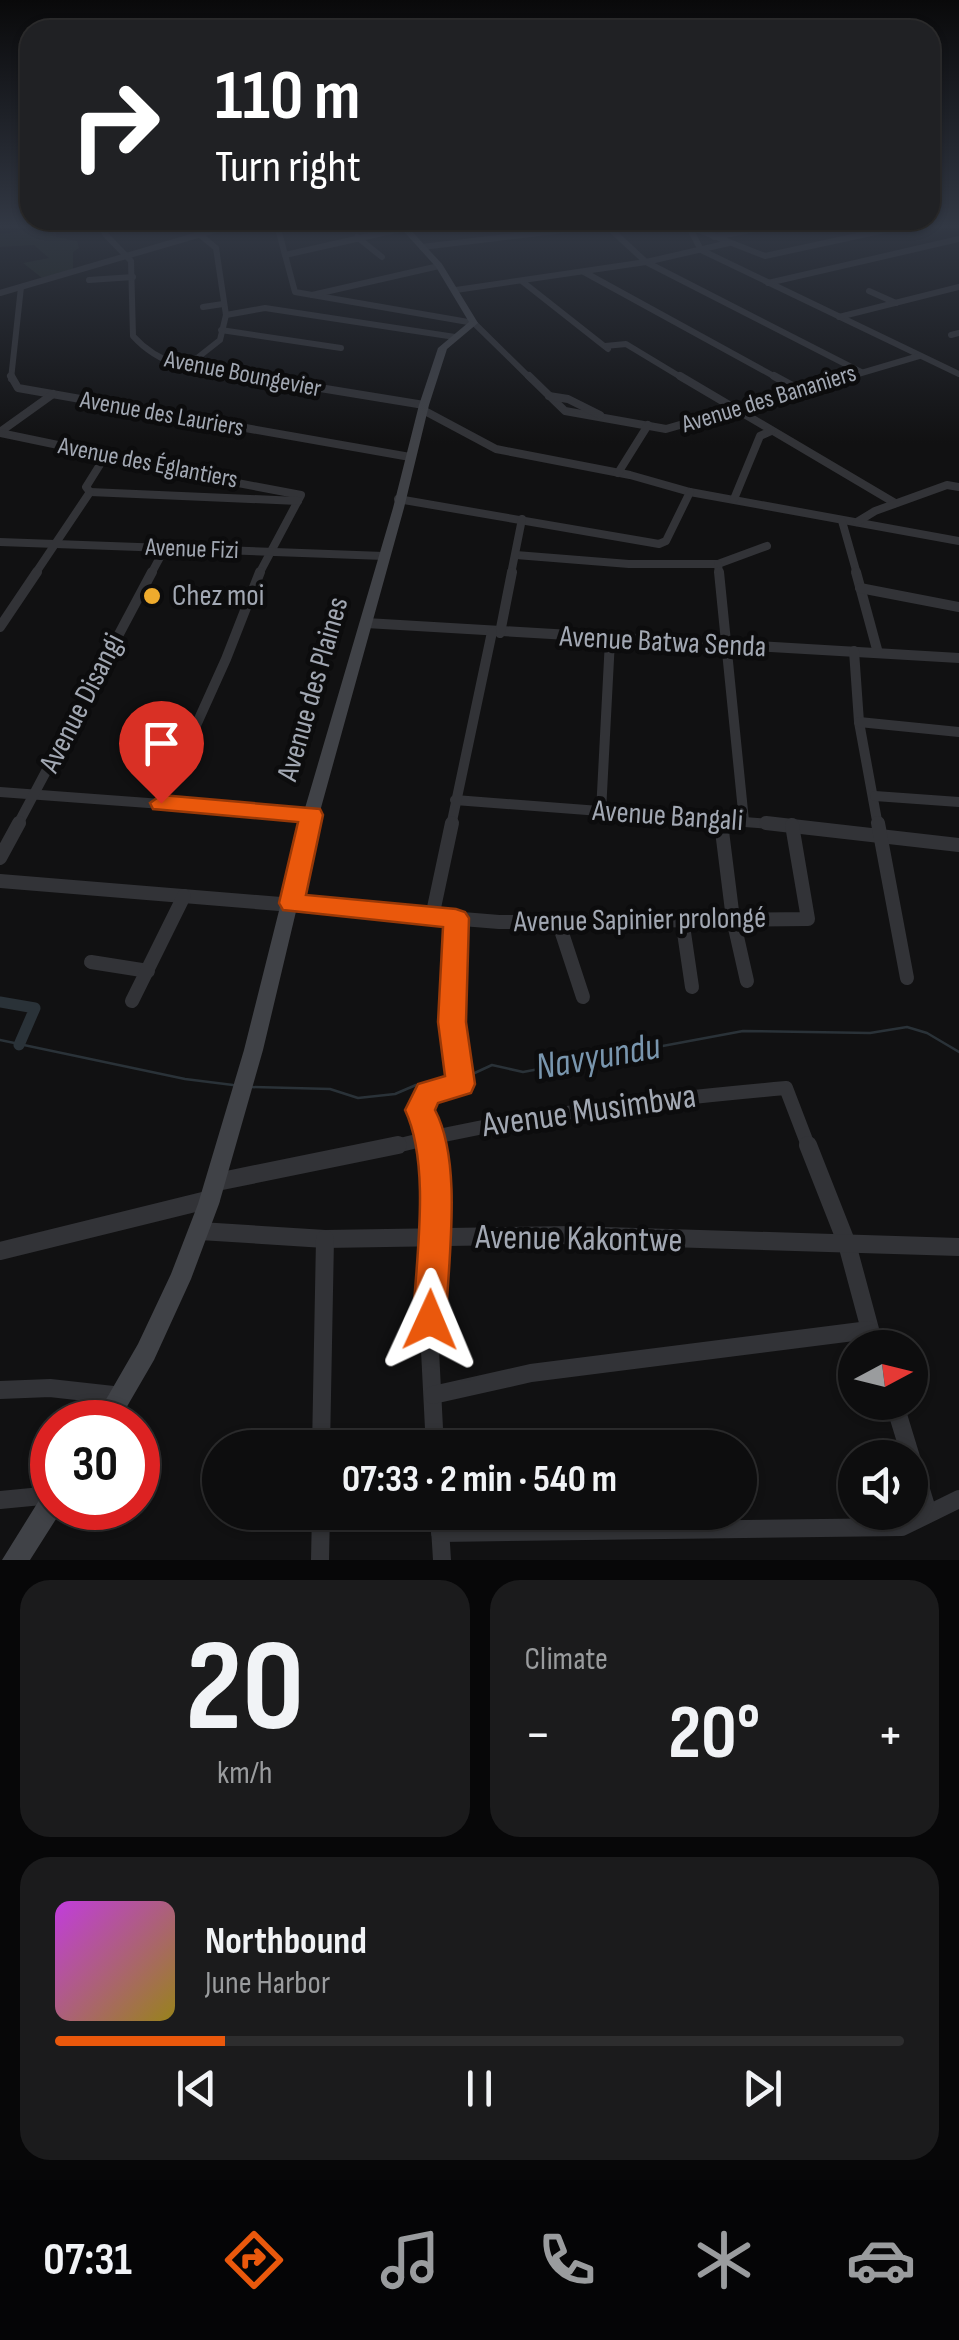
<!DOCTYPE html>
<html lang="en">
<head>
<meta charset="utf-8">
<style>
  :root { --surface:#0d0d0e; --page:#1b1b1c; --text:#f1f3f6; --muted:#9a9c9e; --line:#2d2d2e; --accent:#ea580c }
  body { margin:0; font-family:"Sofia Sans Condensed",sans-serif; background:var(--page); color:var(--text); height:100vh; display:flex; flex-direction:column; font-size:38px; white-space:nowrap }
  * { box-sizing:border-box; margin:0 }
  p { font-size:32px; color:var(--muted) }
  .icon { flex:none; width:55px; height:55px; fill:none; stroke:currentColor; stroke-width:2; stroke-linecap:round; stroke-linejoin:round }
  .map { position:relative; height:1560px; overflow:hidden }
  .sheet { display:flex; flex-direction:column; gap:20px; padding:20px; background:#070708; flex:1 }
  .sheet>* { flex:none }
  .top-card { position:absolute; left:20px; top:20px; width:920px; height:210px; border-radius:30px; box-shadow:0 2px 8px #0004,0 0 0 2px var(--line); background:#202124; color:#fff; overflow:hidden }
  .needle { width:65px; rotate:83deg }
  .fabs { position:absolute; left:838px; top:1330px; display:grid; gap:20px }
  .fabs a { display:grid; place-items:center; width:90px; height:90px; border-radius:50%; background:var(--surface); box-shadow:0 2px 8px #0004,0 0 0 2px var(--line); font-size:50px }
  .speed { position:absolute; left:30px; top:1400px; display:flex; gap:20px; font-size:50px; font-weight:700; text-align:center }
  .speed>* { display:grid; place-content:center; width:130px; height:130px; border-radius:50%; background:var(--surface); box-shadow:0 2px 8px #0004,0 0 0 2px var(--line); line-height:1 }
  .speed .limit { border:15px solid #d22; background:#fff; color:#111 }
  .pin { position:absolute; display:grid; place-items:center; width:85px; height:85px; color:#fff; margin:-102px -42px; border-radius:50% 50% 50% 0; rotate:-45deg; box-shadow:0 0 10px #0007 }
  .pin .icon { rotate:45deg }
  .me { position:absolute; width:110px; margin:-55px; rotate:1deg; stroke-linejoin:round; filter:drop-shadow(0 0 8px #0008) }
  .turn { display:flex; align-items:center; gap:35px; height:210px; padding:0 30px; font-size:45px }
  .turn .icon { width:130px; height:130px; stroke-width:2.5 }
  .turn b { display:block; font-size:70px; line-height:85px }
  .big { font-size:75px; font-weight:700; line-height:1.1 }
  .sheet .widget { flex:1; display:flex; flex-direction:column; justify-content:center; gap:15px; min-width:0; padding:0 35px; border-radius:30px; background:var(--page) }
  .sheet .dial { align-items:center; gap:0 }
  .dial b { font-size:130px; line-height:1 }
  .song { display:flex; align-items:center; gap:30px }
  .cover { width:120px; height:120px; border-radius:15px; background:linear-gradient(135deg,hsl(290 70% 55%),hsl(50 70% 35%)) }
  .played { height:10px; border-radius:5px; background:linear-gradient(90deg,var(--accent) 20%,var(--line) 20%) }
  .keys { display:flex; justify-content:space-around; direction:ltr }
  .heat { display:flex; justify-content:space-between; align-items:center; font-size:55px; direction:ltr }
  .sheet .tiles { flex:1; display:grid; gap:20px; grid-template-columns:1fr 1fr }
  .widget:last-child { grid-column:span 2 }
  .trip { position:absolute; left:202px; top:1430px; width:555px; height:100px; border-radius:50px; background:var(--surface); box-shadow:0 2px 8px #0004,0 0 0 2px var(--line); font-weight:700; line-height:100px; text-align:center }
  .tabs { display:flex; height:160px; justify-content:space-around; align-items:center; background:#050506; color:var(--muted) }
  .tabs .icon { width:70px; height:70px }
  .tabs .current { color:var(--accent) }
  .tabs b { font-size:45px; color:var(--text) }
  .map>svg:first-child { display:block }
  .green { fill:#1d251e }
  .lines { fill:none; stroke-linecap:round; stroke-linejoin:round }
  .stream { stroke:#2a3238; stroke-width:2.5 }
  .canal { stroke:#2a3238; stroke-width:11 }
  .street-far4 { stroke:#323337; stroke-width:6 }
  .street-far3 { stroke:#323337; stroke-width:8 }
  .street-far2 { stroke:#323337; stroke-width:10 }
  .street-far1 { stroke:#323337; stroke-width:14 }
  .street { stroke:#323337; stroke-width:18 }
  .secondary { fill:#404247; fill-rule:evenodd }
  .route { fill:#ea580c; stroke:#983908; stroke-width:2.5 }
  .poi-dot { fill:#eeab2d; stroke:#0c0c0d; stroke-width:4 }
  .labels { text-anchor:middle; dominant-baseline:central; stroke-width:9; stroke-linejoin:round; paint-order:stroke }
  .far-street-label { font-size:25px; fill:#a2a8b3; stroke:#0c0c0d }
  .poi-label { font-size:30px; fill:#a2a8b3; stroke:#0c0c0d; text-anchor:start }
  .street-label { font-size:30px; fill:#a2a8b3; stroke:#0c0c0d }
  .near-street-label { font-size:35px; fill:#a2a8b3; stroke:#0c0c0d }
  .near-water-label { font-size:38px; font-style:italic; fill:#7996ae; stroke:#0c0c0d }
</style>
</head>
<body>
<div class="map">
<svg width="959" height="1560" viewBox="0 0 959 1560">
  <rect width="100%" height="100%" fill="#111112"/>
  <polygon class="green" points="26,230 56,231 56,237 77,241 79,248 73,252 73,269 42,278 23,263 49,258 34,245 0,247 0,234"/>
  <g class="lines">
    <g class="stream">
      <polyline points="0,1040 185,1079 233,1085"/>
      <polyline points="466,1077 492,1065 523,1072 743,1031 870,1033 907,1027 927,1033 959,1052"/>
      <polyline points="251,1087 330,1089 358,1098 395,1094 416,1085 430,1086"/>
    </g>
    <polyline class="canal" points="0,1002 35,1008 19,1045"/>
    <g class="street-far4">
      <path d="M103,225L105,234L131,261L133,336C167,374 213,371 261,379"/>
      <polyline points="277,225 295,292 474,323 531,379"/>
      <polyline points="688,225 701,250 959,374"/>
      <polyline points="691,227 765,256 908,225"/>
      <polyline points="103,230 153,225"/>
      <polyline points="357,237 382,257"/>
      <polyline points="714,237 777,225"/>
      <polyline points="422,247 606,225 646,262 861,372"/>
      <polyline points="285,255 405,228"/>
      <polyline points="584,272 779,379"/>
      <polyline points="89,280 133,277"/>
      <polyline points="523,282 608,349"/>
      <polyline points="768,283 959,239"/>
      <polyline points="456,290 646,262 729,243"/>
      <polyline points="869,291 896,303"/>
      <polyline points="0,293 232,225"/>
      <polyline points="312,295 439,266"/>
      <polyline points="203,307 223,304"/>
      <polyline points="226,315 265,308 455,337"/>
      <polyline points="839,317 959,287"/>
      <polyline points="221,330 341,348"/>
      <polyline points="951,335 959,333"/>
      <polyline points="605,346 626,344 684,379"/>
      <polyline points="187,366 220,340 226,315 216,248 199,234"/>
      <polyline points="11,379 21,287"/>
      <polyline points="841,379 919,356"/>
    </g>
    <g class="street-far3">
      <polyline points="11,376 18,388 410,457"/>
      <polyline points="246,376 424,405"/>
      <polyline points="529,376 565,411 666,429 850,376"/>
      <polyline points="680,376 895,503"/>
      <polyline points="774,376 798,389"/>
      <polyline points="549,396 568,399 600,415"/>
      <polyline points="423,410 496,449 630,475 690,492 959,541"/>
      <polyline points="0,432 53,394"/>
      <polyline points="0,433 106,455 183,465 185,473 301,495 259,574"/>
      <polyline points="618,473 648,425"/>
      <polyline points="90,492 298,501"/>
      <polyline points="398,499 659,544 666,541 690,492"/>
      <polyline points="734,499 760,436 771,431"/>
      <polyline points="842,521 857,574"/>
      <polyline points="857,522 875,511 947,485 959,487"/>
      <polyline points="0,542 384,556"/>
      <polyline points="516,555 629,564 718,564 767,546"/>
      <polyline points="718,564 719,574"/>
      <polyline points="35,574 90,492 86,487 106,455"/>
      <polyline points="151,574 165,548"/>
      <polyline points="511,574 522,519"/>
    </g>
    <g class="street-far2">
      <polyline points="719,572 744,821"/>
      <polyline points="856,572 878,653"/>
      <polyline points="860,588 959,607"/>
      <polyline points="366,623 959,658"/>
      <polyline points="0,627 37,572"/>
      <polyline points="500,633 512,572"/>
      <polyline points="854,651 859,722 878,826"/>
      <polyline points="859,722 959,732"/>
      <polyline points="0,792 311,815"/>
      <polyline points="875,796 959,802"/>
      <polyline points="455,800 797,826"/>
      <polyline points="161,803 226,659 260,572"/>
      <polyline points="601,812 610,640"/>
      <polyline points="720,819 721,826"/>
      <polyline points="17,826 152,572"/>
      <polyline points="451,826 492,632"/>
    </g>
    <g class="street-far1">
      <polyline points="721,823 733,919 747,981"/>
      <polyline points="766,823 959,845"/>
      <polyline points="878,823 907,978"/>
      <polyline points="0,858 19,823"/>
      <polyline points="0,881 499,922 808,919 792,825"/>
      <polyline points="432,917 452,823"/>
      <polyline points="682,919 692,987"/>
      <polyline points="558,921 583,997"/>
      <polyline points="91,962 148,971"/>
      <polyline points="132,1001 184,896"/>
      <path d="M388,1148C519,1115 652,1100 786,1088L809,1148"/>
      <polyline points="432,1148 420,1110 428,1093 460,1084 452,1023 456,919"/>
    </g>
    <g class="street">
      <polyline points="431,1145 434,1198 429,1331 435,1448"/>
      <polyline points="808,1145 847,1244 875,1348"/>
      <polyline points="217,1182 398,1145"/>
      <polyline points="200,1231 325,1239 573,1235 959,1247"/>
      <polyline points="0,1251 211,1199"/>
      <polyline points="0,1390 50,1388 122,1396"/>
      <polyline points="433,1395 531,1373 869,1330"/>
      <polyline points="894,1402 928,1513"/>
      <polyline points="321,1448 325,1239"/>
      <polyline points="0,1500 52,1495"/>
      <polyline points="439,1512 442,1560"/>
      <polyline points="440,1533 902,1527 959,1499"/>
      <polyline points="320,1560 321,1512"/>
    </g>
    <g class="secondary">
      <polygon points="398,225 406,225 442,264 478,323 447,349 429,405 404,508 319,815 263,1050 219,1204 191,1279 154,1360 118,1422 93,1422 138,1344 171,1274 198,1204 244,1050 303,815 393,508 419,405 438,348 469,322 436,267"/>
      <polygon points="52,1491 52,1508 63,1508 30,1560 2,1560 43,1494"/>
    </g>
  </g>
  <linearGradient id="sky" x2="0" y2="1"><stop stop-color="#09090a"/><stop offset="0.51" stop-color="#323844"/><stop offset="1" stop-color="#323844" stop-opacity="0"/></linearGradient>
  <rect width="959" height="443" fill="url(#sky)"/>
  <path class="route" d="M161,795L320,809L323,815L306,895L456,909L465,912L469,918L466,1022L475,1084L471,1093L438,1103L435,1110C463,1163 448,1260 446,1320L442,1332L430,1337L417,1332L413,1320C416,1259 431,1165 405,1110L418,1084L445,1076L438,1022L443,927L283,910L279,903L298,822L153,809L150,803Z"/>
  <circle class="poi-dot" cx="152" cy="596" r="10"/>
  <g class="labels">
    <g class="far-street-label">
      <text transform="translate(243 374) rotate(11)">Avenue Boungevier</text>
      <text transform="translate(769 399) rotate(-17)">Avenue des Bananiers</text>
      <text transform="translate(162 414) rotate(10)">Avenue des Lauriers</text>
      <text transform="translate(148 463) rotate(11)">Avenue des Églantiers</text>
      <text transform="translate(192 549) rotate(2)">Avenue Fizi</text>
    </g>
    <g class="poi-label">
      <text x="172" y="596">Chez moi</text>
    </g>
    <g class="street-label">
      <text transform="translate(663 642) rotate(3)">Avenue Batwa Senda</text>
      <text transform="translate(313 689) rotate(-74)">Avenue des Plaines</text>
      <text transform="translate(82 703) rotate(-63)">Avenue Disangi</text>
      <text transform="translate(668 816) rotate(4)">Avenue Bangali</text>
      <text transform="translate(640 920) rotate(-1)">Avenue Sapinier prolongé</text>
    </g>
    <g class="near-street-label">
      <text transform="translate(589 1111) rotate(-8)">Avenue Musimbwa</text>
      <text transform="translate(579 1239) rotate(1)">Avenue Kakontwe</text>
    </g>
    <g class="near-water-label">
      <text transform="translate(598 1057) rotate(-10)">Navyundu</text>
    </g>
  </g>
</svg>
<div class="fabs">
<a><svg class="needle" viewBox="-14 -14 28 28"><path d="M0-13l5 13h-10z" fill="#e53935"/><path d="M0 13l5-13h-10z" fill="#9a9c9e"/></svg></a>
<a><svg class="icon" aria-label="sound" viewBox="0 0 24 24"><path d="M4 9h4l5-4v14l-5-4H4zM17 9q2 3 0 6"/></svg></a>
</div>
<div class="speed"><div class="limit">30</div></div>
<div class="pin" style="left:161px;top:803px;background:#d93025"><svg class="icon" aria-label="arrive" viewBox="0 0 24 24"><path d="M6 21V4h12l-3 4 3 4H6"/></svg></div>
<svg class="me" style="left:430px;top:1320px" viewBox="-20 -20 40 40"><path d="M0-17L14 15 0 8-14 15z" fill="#ea580c" stroke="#fff" stroke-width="4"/></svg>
<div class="trip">07:33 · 2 min · 540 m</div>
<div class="top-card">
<div class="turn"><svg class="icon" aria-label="right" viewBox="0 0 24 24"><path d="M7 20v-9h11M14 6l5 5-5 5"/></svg><div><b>110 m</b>Turn right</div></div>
</div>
</div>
<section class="sheet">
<div class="tiles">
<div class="widget dial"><b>20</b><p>km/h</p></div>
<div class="widget"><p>Climate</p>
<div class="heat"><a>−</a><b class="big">20°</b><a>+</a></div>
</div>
<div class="widget">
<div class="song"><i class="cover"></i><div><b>Northbound</b><p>June Harbor</p></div></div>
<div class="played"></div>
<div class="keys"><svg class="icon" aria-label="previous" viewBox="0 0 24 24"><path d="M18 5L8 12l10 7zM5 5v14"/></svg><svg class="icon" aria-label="pause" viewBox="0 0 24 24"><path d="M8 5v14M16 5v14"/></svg><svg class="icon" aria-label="next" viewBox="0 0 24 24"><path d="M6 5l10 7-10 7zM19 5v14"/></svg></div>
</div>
</div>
</section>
<nav class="tabs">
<b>07:31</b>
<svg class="icon current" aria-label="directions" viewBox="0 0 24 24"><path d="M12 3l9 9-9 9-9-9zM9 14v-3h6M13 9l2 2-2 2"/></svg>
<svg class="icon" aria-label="music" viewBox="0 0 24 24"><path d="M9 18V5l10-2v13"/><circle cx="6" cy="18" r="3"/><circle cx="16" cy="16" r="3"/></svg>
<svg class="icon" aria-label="phone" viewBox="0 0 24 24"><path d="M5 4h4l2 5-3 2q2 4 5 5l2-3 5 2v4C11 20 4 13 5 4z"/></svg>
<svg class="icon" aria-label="climate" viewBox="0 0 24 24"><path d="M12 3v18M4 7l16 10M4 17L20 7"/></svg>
<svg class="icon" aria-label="car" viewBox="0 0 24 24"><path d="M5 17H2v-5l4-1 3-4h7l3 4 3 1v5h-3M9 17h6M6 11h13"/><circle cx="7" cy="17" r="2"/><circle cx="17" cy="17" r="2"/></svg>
</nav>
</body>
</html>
